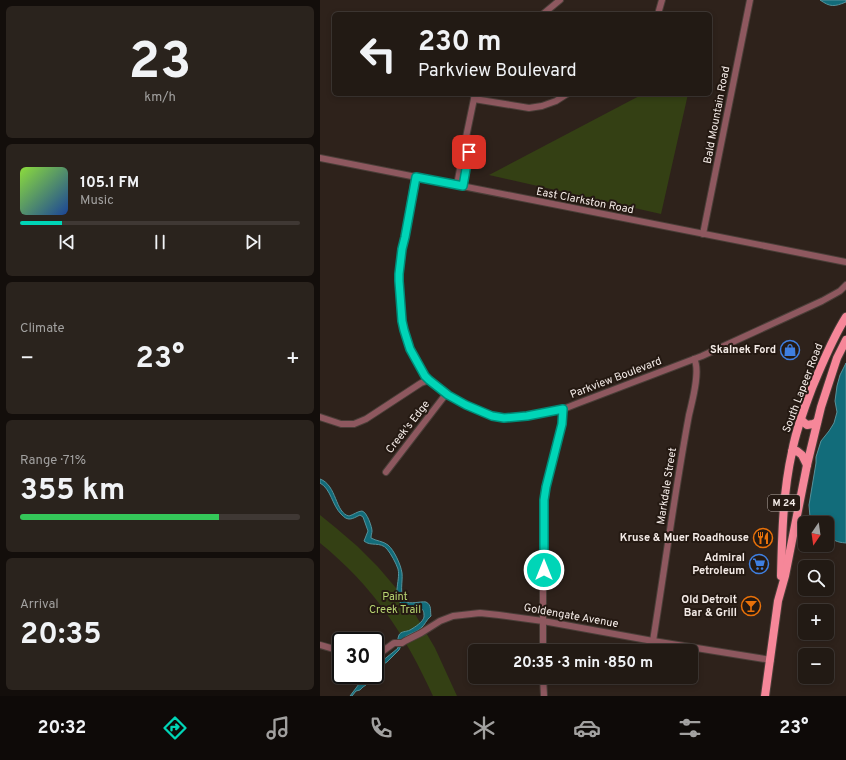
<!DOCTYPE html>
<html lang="en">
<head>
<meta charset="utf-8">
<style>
  :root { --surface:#221a14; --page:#2a231d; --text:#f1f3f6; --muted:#a2a1a0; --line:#3f3834; --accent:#00d5b7 }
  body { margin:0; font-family:Overpass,sans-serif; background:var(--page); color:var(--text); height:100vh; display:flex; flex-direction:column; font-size:15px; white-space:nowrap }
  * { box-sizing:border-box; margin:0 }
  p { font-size:13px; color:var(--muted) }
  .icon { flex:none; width:22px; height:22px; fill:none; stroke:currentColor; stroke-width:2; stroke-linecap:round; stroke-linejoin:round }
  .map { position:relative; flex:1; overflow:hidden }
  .side { display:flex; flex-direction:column; gap:6px; padding:6px; background:#130e0b; width:320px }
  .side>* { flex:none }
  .banner { position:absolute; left:12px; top:12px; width:380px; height:84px; border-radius:6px; box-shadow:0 2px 6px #0003,0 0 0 1px var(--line); background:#221a14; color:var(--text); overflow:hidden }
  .needle { width:26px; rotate:193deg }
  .controls { position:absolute; left:478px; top:516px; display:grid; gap:8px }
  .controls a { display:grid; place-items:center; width:36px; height:36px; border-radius:6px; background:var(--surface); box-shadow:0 2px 6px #0003,0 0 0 1px var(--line); font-size:20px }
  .speed { position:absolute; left:12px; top:632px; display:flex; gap:8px; font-size:20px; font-weight:700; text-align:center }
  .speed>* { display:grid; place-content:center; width:52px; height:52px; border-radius:50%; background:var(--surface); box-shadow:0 2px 6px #0003,0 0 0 1px var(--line); line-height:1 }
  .speed .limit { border:2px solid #111; border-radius:6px; background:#fff; color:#111 }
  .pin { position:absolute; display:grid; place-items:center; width:34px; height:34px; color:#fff; margin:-17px; border-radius:8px; box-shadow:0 2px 6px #0006 }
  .me { position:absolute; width:44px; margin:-22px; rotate:0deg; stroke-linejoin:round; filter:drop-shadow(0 0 3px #0008) }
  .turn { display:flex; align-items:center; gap:14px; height:84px; padding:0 20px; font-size:18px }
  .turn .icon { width:52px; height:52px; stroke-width:2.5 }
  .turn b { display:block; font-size:28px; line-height:34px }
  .big { font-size:30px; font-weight:700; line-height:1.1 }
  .side .widget { flex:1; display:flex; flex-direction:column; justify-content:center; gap:6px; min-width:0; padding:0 14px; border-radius:6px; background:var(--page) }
  .side .dial { align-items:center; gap:0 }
  .dial b { font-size:52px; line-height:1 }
  .song { display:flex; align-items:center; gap:12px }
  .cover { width:48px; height:48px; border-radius:6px; background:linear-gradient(135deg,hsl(90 70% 55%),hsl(220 70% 35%)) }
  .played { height:4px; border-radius:2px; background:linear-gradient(90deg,var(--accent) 15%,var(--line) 15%) }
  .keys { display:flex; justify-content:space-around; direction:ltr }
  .heat { display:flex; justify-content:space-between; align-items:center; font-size:22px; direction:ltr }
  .charge { height:6px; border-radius:3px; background:linear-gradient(90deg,#34c759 71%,var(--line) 0) }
  .trip { position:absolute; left:148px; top:644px; width:230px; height:40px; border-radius:6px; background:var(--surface); box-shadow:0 2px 6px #0003,0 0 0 1px var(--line); font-weight:700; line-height:40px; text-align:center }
  .tabs { display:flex; height:64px; justify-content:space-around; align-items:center; background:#0e0a08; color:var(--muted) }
  .tabs .icon { width:28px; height:28px }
  .tabs .active { color:var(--accent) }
  .tabs b { font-size:18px; color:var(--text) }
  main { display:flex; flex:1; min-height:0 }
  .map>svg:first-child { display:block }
  .green { fill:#344014 }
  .water { fill:#126c7a; stroke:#56929b }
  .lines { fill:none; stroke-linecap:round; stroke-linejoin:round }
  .minor-casing { stroke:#4a3e38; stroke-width:8 }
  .major-casing { stroke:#4a3e38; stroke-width:10 }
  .minor { stroke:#8e585f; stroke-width:6 }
  .major { stroke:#f68799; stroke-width:8 }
  .route-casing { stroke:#008a77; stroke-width:10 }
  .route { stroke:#00d5b7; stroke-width:7 }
  .labels { text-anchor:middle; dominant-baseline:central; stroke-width:4; stroke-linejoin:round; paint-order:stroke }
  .shield { fill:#241912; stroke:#b6aca7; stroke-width:1 }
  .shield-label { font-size:10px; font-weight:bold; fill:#f4ebe7 }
  .street-label { font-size:11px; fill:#f4ebe7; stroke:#241912 }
  .poi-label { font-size:11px; font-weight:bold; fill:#f4ebe7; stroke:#241912; text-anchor:end }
  .park-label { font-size:11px; fill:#b8d572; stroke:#241912 }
</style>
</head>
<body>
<main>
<section class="side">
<div class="widget dial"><b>23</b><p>km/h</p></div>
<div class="widget">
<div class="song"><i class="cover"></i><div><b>105.1 FM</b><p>Music</p></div></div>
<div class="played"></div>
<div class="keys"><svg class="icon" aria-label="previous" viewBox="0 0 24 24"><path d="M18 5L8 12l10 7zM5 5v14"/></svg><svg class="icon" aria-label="pause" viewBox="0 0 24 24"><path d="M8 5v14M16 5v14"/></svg><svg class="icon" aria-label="next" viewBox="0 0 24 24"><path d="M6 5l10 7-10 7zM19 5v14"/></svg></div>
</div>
<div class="widget"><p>Climate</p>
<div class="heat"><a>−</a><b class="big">23°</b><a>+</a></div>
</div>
<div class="widget"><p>Range · 71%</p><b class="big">355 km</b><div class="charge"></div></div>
<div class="widget"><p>Arrival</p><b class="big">20:35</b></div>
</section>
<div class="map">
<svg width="526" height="696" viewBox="0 0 526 696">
  <rect width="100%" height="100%" fill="#2e221b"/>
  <g class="green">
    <polygon points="323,94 368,94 341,214 169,175"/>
    <path d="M0,515L16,528L37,546L58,567L76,588L85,597L115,648L137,696H113C85,634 53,586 0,543Z"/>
  </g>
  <g class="water">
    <path d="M500,0H526V2C514,7 510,7 500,0Z"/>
    <path d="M526,363V543C516,542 515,541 507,535V523H493L490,517L489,505L496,463V457L501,441L509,431L514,423L517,412L515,401L517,386L520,375Z"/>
    <path d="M0,479C17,485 15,513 29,516C33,515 38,511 42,511C47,512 52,527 52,531C52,533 51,535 51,538C56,541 63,541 68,545C74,550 81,565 82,573C83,581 79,595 85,601C90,605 100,601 106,602C112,605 110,611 111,616C106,620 105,625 101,628C95,634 86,633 82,641C80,644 81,647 79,650L67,662L59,667L55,674C55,672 54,670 55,668C55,666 75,651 78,648C78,644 77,639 79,635C81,631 86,632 90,630C95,627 103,622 104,617C104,612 104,611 101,608C96,608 90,608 85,606C70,599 81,581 78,569C76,563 71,554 67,549C60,541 51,547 44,541L48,531L43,517L40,515C32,519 28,522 21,514C12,505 11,489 0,483Z"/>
    <polygon points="50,675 55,675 46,685 43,687 40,690 36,691 32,696 30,696 39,684"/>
  </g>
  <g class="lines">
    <g class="minor-casing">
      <g id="minor">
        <polyline points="223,14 240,0"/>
        <polyline points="338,14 342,0"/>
        <polyline points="154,99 209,108 222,106 236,101 247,94"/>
        <polyline points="145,142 155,94"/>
        <polyline points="0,158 526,262"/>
        <polyline points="95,177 85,237 82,249 79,281 82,321 84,330 90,349 105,376 109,380 127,395 146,405 172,416 184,418 207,416 246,408 256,404 382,356 502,301 520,291 526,285"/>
        <polyline points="137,185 145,142 149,152 143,186"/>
        <polyline points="383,234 430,0"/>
        <polyline points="0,417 21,424 34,424 46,419 101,383 109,380"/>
        <polyline points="66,472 126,394"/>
        <path d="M333,641C345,566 355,490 369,415C372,402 381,370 374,359"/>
        <polyline points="0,645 21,651"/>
        <polyline points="223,651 223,542 225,500 226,487 242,423 243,409"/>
        <polyline points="55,653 63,651 74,643 82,643 85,641 101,633 120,621 133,616 160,613 179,615 223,621 333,641 451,660"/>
        <polyline points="223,677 224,696"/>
      </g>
    </g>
    <g class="major-casing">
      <g id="major">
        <polyline points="480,419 487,425 493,424 497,422"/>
        <polyline points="472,452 477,451 482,455 487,465"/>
        <path d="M461,576C462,535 463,492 472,452C476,430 484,409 492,388C502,364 512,339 526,317"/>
        <polyline points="445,696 458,601 465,576 487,465 501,407 517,358 526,340"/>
      </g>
    </g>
    <use href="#minor" class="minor"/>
    <use href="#major" class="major"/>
  </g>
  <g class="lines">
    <g class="route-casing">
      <polyline id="route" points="149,152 143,186 96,177 85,237 82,249 79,274 79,281 82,321 84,330 90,349 105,376 109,380 128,395 146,405 172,416 184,418 207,416 243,409 242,424 226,487 224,500 224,570"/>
    </g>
    <use href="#route" class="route"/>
  </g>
  <defs>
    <g id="shop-ring" transform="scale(1)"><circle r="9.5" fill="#241912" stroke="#3f7fe0" stroke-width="1.5"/><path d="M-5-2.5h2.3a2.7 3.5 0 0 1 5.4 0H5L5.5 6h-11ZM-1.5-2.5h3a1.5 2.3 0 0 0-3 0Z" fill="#3f7fe0"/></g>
    <g id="restaurant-ring" transform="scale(1)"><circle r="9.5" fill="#241912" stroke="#e8710a" stroke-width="1.5"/><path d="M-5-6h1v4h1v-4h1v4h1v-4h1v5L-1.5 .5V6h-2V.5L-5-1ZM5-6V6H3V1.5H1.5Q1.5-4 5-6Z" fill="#e8710a"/></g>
    <g id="supermarket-ring" transform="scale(1)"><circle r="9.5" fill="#241912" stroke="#3f7fe0" stroke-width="1.5"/><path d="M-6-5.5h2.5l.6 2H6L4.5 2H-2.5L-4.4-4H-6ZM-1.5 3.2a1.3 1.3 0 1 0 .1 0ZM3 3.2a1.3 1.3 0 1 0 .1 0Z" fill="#3f7fe0"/></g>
    <g id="bar-ring" transform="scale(1)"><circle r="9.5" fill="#241912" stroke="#e8710a" stroke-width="1.5"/><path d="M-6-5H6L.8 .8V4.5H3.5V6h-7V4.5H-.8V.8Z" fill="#e8710a"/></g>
  </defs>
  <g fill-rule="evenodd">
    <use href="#shop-ring" x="470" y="350"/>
    <use href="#restaurant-ring" x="443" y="538"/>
    <use href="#supermarket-ring" x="439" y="564"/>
    <use href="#bar-ring" x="431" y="606"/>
  </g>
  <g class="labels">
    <rect class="shield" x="448" y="495" width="32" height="16" rx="3"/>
    <g class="shield-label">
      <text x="464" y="503">M 24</text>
    </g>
    <g class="street-label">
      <text transform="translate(397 115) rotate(-79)">Bald Mountain Road</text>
      <text transform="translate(265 201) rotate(11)">East Clarkston Road</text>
      <text transform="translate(296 378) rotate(-21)">Parkview Boulevard</text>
      <text transform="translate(483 388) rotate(-69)">South Lapeer Road</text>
      <text transform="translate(88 427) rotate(-52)">Creek's Edge</text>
      <text transform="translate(347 486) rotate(-81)">Markdale Street</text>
      <text transform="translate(251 616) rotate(10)">Goldengate Avenue</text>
    </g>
    <g class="poi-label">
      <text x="456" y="350">Skalnek Ford</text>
      <text x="429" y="538">Kruse &amp; Muer Roadhouse</text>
      <text x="425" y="558">Admiral<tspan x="425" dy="13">Petroleum</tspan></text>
      <text x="417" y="600">Old Detroit<tspan x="417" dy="13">Bar &amp; Grill</tspan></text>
    </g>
    <g class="park-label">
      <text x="75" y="597">Paint<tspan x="75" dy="13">Creek Trail</tspan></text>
    </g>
  </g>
</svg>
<div class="controls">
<a><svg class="needle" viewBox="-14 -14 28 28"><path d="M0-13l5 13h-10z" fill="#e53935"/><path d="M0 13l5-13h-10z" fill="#a2a1a0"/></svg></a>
<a><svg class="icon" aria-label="search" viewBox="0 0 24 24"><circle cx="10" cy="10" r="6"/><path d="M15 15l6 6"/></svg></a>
<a>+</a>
<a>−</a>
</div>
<div class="speed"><div class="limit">30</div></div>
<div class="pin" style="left:149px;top:152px;background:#d93025"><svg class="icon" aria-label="arrive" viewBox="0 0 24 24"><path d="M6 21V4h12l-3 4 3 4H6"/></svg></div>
<svg class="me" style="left:224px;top:570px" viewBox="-20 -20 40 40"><circle r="17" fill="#00d5b7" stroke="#fff" stroke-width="3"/><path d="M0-11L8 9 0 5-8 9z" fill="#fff"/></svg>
<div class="trip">20:35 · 3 min · 850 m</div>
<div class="banner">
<div class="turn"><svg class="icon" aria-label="left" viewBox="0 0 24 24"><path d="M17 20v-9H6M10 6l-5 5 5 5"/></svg><div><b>230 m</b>Parkview Boulevard</div></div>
</div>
</div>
</main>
<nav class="tabs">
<b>20:32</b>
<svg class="icon active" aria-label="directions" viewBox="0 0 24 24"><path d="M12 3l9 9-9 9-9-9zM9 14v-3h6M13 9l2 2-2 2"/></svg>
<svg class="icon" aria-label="music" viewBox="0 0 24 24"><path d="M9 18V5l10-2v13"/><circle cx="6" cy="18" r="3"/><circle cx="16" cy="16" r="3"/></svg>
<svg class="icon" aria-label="phone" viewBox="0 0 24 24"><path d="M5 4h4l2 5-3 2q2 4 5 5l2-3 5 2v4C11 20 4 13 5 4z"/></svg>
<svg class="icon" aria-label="climate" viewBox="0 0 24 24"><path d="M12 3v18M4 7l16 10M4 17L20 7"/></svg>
<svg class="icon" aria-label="car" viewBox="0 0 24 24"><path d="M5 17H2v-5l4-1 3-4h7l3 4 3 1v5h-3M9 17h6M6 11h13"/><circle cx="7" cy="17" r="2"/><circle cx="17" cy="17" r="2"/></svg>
<svg class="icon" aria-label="filters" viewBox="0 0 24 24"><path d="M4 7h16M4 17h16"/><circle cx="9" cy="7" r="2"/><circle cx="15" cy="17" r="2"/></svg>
<b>23°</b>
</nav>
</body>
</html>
